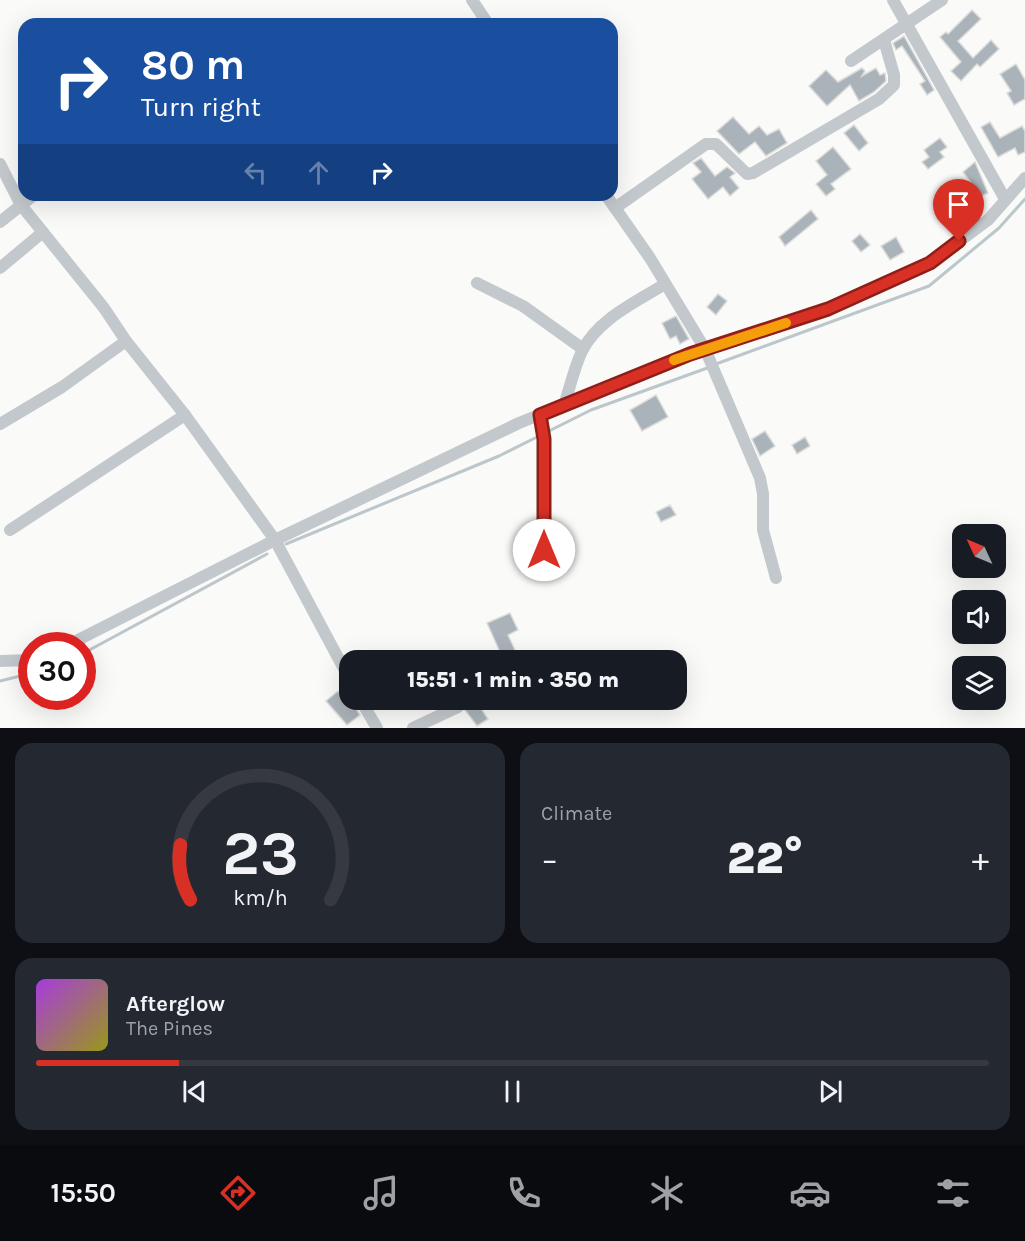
<!DOCTYPE html>
<html lang="en">
<head>
<meta charset="utf-8">
<style>
  :root { --surface:#171b24; --page:#242831; --text:#f1f3f6; --muted:#9ea1a6; --line:#363941; --accent:#d93025 }
  body { margin:0; font-family:Karla,sans-serif; background:var(--page); color:var(--text); height:100vh; display:flex; flex-direction:column; font-size:22px; white-space:nowrap }
  * { box-sizing:border-box; margin:0 }
  p { font-size:20px; color:var(--muted) }
  .icon { flex:none; width:33px; height:33px; fill:none; stroke:currentColor; stroke-width:2; stroke-linecap:round; stroke-linejoin:round }
  .map { position:relative; height:728px; overflow:hidden }
  .sheet { display:flex; flex-direction:column; gap:15px; padding:15px; background:#0d0f14; flex:1 }
  .sheet>* { flex:none }
  .guide { position:absolute; left:18px; top:18px; width:600px; height:183px; border-radius:18px; box-shadow:0 6px 24px #0002; background:#1a4fa0; color:#fff; overflow:hidden }
  .needle { width:39px; rotate:314deg }
  .tools { position:absolute; left:952px; top:524px; display:grid; gap:12px }
  .tools a { display:grid; place-items:center; width:54px; height:54px; border-radius:12px; background:var(--surface); box-shadow:0 6px 24px #0002; font-size:30px }
  .speed { position:absolute; left:18px; top:632px; display:flex; gap:12px; font-size:30px; font-weight:700; text-align:center }
  .speed>* { display:grid; place-content:center; width:78px; height:78px; border-radius:50%; background:var(--surface); box-shadow:0 6px 24px #0002; line-height:1 }
  .speed .limit { border:9px solid #d22; background:#fff; color:#111 }
  .pin { position:absolute; display:grid; place-items:center; width:51px; height:51px; color:#fff; margin:-62px -26px; border-radius:50% 50% 50% 0; rotate:-45deg; box-shadow:0 0 6px #0007 }
  .pin .icon { rotate:45deg }
  .me { position:absolute; width:66px; margin:-33px; rotate:0deg; stroke-linejoin:round; filter:drop-shadow(0 0 4px #0008) }
  .turn { display:flex; align-items:center; gap:21px; height:126px; padding:0 24px; font-size:27px }
  .turn .icon { width:78px; height:78px; stroke-width:2.5 }
  .turn b { display:block; font-size:42px; line-height:51px }
  .lanes { display:flex; align-items:center; height:57px; padding:0 24px; background:#0003; justify-content:center; gap:30px; direction:ltr }
  .lanes .off { opacity:.35 }
  .big { font-size:45px; font-weight:800; line-height:1.1 }
  .sheet .card { flex:1; display:flex; flex-direction:column; justify-content:center; gap:9px; min-width:0; padding:0 21px; border-radius:18px; background:var(--page) }
  .sheet .dial { align-items:center; gap:0 }
  .dial svg { height:156px; overflow:visible; fill:none; stroke:var(--line); stroke-width:7; stroke-linecap:round; text-anchor:middle }
  .dial text { fill:var(--text); stroke:none }
  .song { display:flex; align-items:center; gap:18px }
  .cover { width:72px; height:72px; border-radius:9px; background:linear-gradient(135deg,hsl(280 70% 55%),hsl(60 70% 35%)) }
  .played { height:6px; border-radius:3px; background:linear-gradient(90deg,var(--accent) 15%,var(--line) 15%) }
  .keys { display:flex; justify-content:space-around; direction:ltr }
  .heat { display:flex; justify-content:space-between; align-items:center; font-size:33px; direction:ltr }
  .sheet .tiles { flex:1; display:grid; gap:15px; grid-template-columns:1fr 1fr }
  .card:last-child { grid-column:span 2 }
  .trip { position:absolute; left:339px; top:650px; width:348px; height:60px; border-radius:18px; background:var(--surface); box-shadow:0 6px 24px #0002; font-weight:800; line-height:60px; text-align:center }
  .dock { display:flex; height:96px; justify-content:space-around; align-items:center; background:#090b0e; color:var(--muted) }
  .dock .icon { width:42px; height:42px }
  .dock .active { color:var(--accent) }
  .dock b { font-size:27px; color:var(--text) }
  .map>svg:first-child { display:block }
  .lines { fill:none; stroke-linecap:round; stroke-linejoin:round }
  .stream { stroke:#bbc7cb; stroke-width:3 }
  .building { fill:#aab3b9; stroke:#dcdcda; stroke-width:1.5 }
  .minor { stroke:#c3c8cc; stroke-width:12 }
  .route-casing { stroke:#8d1f18; stroke-width:15 }
  .route { stroke:#d93025; stroke-width:10 }
  .slow { stroke:#f59e0b; stroke-width:10 }
</style>
</head>
<body>
<div class="map">
<svg width="1025" height="728" viewBox="0 0 1025 728">
  <rect width="100%" height="100%" fill="#fafaf8"/>
  <g class="lines">
    <g class="stream">
      <polyline points="716,364 929,286 999,228 1025,199"/>
      <polyline points="547,432 591,410 710,367"/>
      <polyline points="286,544 499,456 541,435"/>
      <polyline points="82,654 267,554"/>
      <polyline points="0,681 32,673"/>
    </g>
  </g>
  <g class="building">
    <polygon points="972,10 981,19 958,41 973,58 991,40 999,49 980,67 977,64 961,81 951,71 961,62 940,37 946,32 948,34"/>
    <polygon points="904,36 934,90 927,95 920,84 925,81 902,46 896,50 893,43"/>
    <polygon points="1016,64 1025,80 1025,99 1014,105 1007,93 1011,91 1000,74"/>
    <polygon points="862,68 865,71 862,76 876,68 880,75 885,73 886,81 874,92 859,101 850,85 827,106 809,86 826,70 838,82"/>
    <polygon points="733,117 749,134 759,126 767,135 779,129 787,143 766,156 755,142 739,154 717,131"/>
    <polygon points="990,122 1000,138 1022,126 1025,131 1025,152 1018,155 1015,148 998,157 981,127"/>
    <polygon points="854,125 868,143 859,151 844,133"/>
    <polygon points="940,138 947,147 940,152 944,157 928,169 922,162 929,157 924,150"/>
    <polygon points="833,147 851,169 831,184 835,189 826,196 816,184 827,175 816,161"/>
    <polygon points="701,158 715,176 727,167 735,173 730,177 739,188 730,196 723,187 708,199 692,179 701,172 693,163"/>
    <polygon points="975,162 988,193 976,198 980,205 970,210 960,189 972,184 963,172"/>
    <polygon points="811,210 818,219 785,246 779,237"/>
    <polygon points="860,234 870,245 861,252 852,241"/>
    <polygon points="896,237 904,252 890,260 881,246"/>
    <polygon points="718,294 727,301 716,315 707,307"/>
    <polygon points="676,316 689,339 680,344 676,336 670,339 662,323"/>
    <polygon points="656,395 668,417 642,431 630,410"/>
    <polygon points="765,431 775,446 760,456 752,439"/>
    <polygon points="805,437 810,446 797,454 792,445"/>
    <polygon points="670,505 676,515 661,522 656,512"/>
    <polygon points="510,613 518,630 508,635 515,650 507,653 510,660 482,660 500,652 487,623"/>
    <polygon points="338,691 352,707 354,705 360,715 347,725 326,701"/>
    <polygon points="476,701 488,719 477,726 465,710"/>
  </g>
  <g class="lines">
    <g class="minor">
      <polyline points="472,0 488,24"/>
      <polyline points="893,0 1005,199"/>
      <polyline points="851,61 942,0"/>
      <polyline points="0,164 21,205 104,308 126,341 185,415 275,540 350,680"/>
      <polyline points="606,195 650,258 705,349 760,478 763,494 763,530 776,578"/>
      <polyline points="615,208 706,144 716,144 747,174 753,173 879,99 894,85 894,75 884,40"/>
      <polyline points="0,222 34,195"/>
      <polyline points="0,268 43,232"/>
      <polyline points="477,283 523,306 583,349"/>
      <path d="M564,405C570,388 574,368 582,351C598,319 636,302 665,284"/>
      <polyline points="541,415 544,439 544,551"/>
      <polyline points="0,424 62,387 126,341"/>
      <polyline points="10,530 185,415"/>
      <polyline points="68,645 275,540 519,423 690,354 828,309 930,263 988,220 1025,178"/>
      <polyline points="0,661 32,660"/>
      <polyline points="360,699 377,728"/>
      <polyline points="413,728 458,707"/>
    </g>
  </g>
  <g class="lines">
    <g class="route-casing">
      <polyline id="route" points="544,550 544,439 540,415 690,354 828,309 930,263 959,241"/>
    </g>
    <use href="#route" class="route"/>
    <polyline class="slow" points="674,360 786,323"/>
  </g>
</svg>
<div class="tools">
<a><svg class="needle" viewBox="-14 -14 28 28"><path d="M0-13l5 13h-10z" fill="#e53935"/><path d="M0 13l5-13h-10z" fill="#9ea1a6"/></svg></a>
<a><svg class="icon" aria-label="sound" viewBox="0 0 24 24"><path d="M4 9h4l5-4v14l-5-4H4zM17 9q2 3 0 6"/></svg></a>
<a><svg class="icon" aria-label="layers" viewBox="0 0 24 24"><path d="M12 4l9 5-9 5-9-5zM3 14l9 5 9-5"/></svg></a>
</div>
<div class="speed"><div class="limit">30</div></div>
<div class="pin" style="left:959px;top:241px;background:#d93025"><svg class="icon" aria-label="arrive" viewBox="0 0 24 24"><path d="M6 21V4h12l-3 4 3 4H6"/></svg></div>
<svg class="me" style="left:544px;top:550px" viewBox="-20 -20 40 40"><circle r="19" fill="#fff"/><path d="M0-13L10 11 0 6-10 11z" fill="#d93025"/></svg>
<div class="trip">15:51 · 1 min · 350 m</div>
<div class="guide">
<div class="turn"><svg class="icon" aria-label="right" viewBox="0 0 24 24"><path d="M7 20v-9h11M14 6l5 5-5 5"/></svg><div><b>80 m</b>Turn right</div></div>
<div class="lanes"><svg class="icon off" aria-label="left" viewBox="0 0 24 24"><path d="M17 20v-9H6M10 6l-5 5 5 5"/></svg><svg class="icon off" aria-label="ahead" viewBox="0 0 24 24"><path d="M12 20V5M6 11l6-6 6 6"/></svg><svg class="icon" aria-label="right" viewBox="0 0 24 24"><path d="M7 20v-9h11M14 6l5 5-5 5"/></svg></div>
</div>
</div>
<section class="sheet">
<div class="tiles">
<div class="card dial"><svg viewBox="0 0 100 80">
<path d="M14 69A42 42 0 1 1 86 69"/>
<path d="M14 69A42 42 0 0 1 9 41" stroke="#d93025"/>
<text x="50" y="56" font-size="32" font-weight="700">23</text>
<text x="50" y="72" font-size="11">km/h</text>
</svg></div>
<div class="card"><p>Climate</p>
<div class="heat"><a>−</a><b class="big">22°</b><a>+</a></div>
</div>
<div class="card">
<div class="song"><i class="cover"></i><div><b>Afterglow</b><p>The Pines</p></div></div>
<div class="played"></div>
<div class="keys"><svg class="icon" aria-label="previous" viewBox="0 0 24 24"><path d="M18 5L8 12l10 7zM5 5v14"/></svg><svg class="icon" aria-label="pause" viewBox="0 0 24 24"><path d="M8 5v14M16 5v14"/></svg><svg class="icon" aria-label="next" viewBox="0 0 24 24"><path d="M6 5l10 7-10 7zM19 5v14"/></svg></div>
</div>
</div>
</section>
<nav class="dock">
<b>15:50</b>
<svg class="icon active" aria-label="directions" viewBox="0 0 24 24"><path d="M12 3l9 9-9 9-9-9zM9 14v-3h6M13 9l2 2-2 2"/></svg>
<svg class="icon" aria-label="music" viewBox="0 0 24 24"><path d="M9 18V5l10-2v13"/><circle cx="6" cy="18" r="3"/><circle cx="16" cy="16" r="3"/></svg>
<svg class="icon" aria-label="phone" viewBox="0 0 24 24"><path d="M5 4h4l2 5-3 2q2 4 5 5l2-3 5 2v4C11 20 4 13 5 4z"/></svg>
<svg class="icon" aria-label="climate" viewBox="0 0 24 24"><path d="M12 3v18M4 7l16 10M4 17L20 7"/></svg>
<svg class="icon" aria-label="car" viewBox="0 0 24 24"><path d="M5 17H2v-5l4-1 3-4h7l3 4 3 1v5h-3M9 17h6M6 11h13"/><circle cx="7" cy="17" r="2"/><circle cx="17" cy="17" r="2"/></svg>
<svg class="icon" aria-label="filters" viewBox="0 0 24 24"><path d="M4 7h16M4 17h16"/><circle cx="9" cy="7" r="2"/><circle cx="15" cy="17" r="2"/></svg>
</nav>
</body>
</html>
